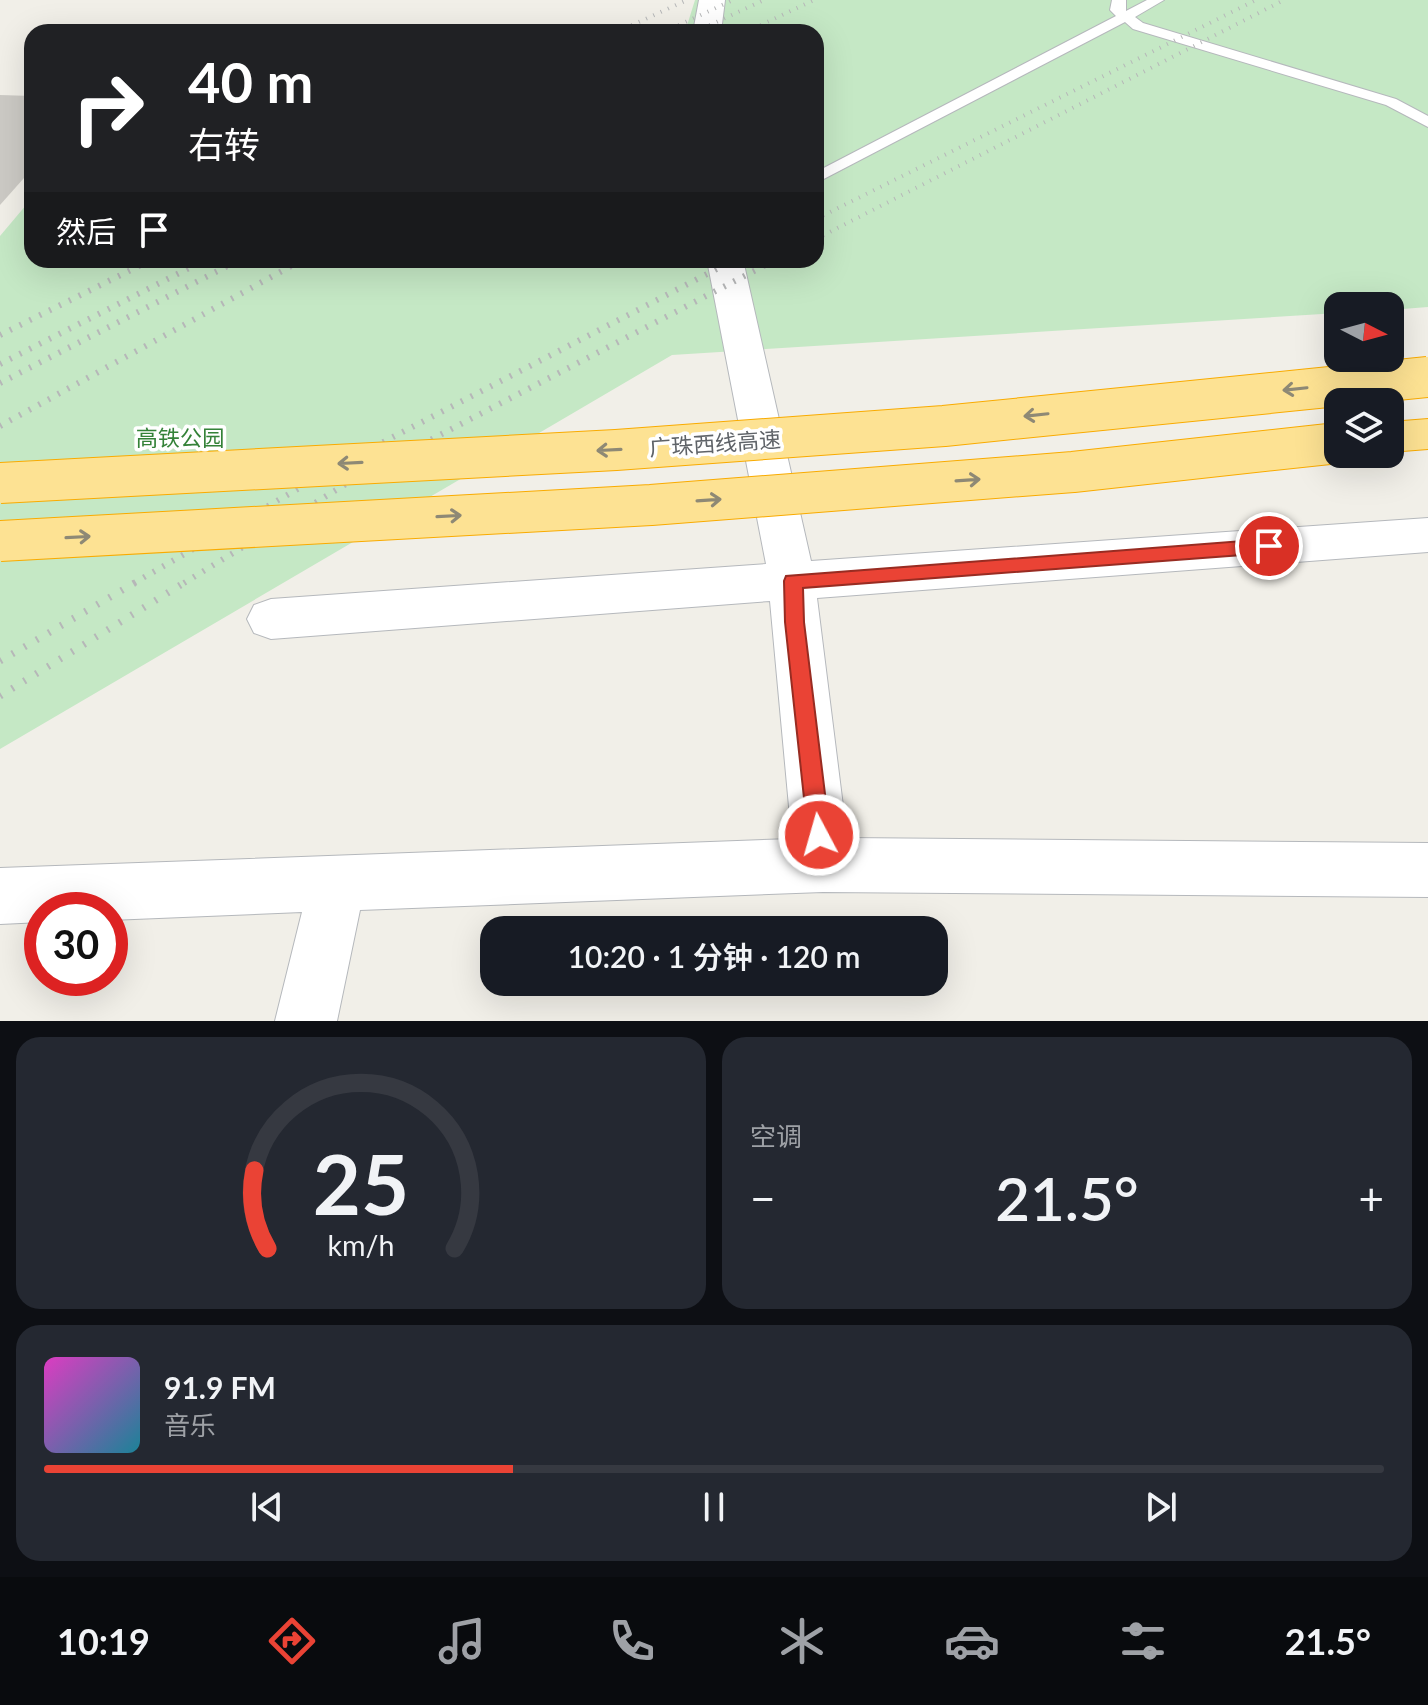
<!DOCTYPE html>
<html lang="zh">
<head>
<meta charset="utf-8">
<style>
  :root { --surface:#171b24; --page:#242831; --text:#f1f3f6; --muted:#9ea1a6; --line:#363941; --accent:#ea4335 }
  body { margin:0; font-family:Lato,"Noto Sans SC",sans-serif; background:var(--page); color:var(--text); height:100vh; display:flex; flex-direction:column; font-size:30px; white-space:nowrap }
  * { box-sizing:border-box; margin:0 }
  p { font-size:26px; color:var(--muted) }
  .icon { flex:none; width:44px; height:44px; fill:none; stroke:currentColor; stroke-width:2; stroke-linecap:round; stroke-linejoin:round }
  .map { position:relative; height:1021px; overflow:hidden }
  .side { display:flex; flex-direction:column; gap:16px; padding:16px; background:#0d0f14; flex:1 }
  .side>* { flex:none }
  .hud { position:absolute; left:24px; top:24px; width:800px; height:244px; border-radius:24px; box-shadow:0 8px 32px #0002; background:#202124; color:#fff; overflow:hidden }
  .needle { width:52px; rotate:96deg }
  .controls { position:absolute; left:1324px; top:292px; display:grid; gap:16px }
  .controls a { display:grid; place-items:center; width:80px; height:80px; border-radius:16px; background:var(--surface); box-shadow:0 8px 32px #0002; font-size:40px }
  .speed { position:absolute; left:24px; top:892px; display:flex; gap:16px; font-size:40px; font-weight:700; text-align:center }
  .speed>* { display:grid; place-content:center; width:104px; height:104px; border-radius:50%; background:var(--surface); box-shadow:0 8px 32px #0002; line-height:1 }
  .speed .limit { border:12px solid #d22; background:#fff; color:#111 }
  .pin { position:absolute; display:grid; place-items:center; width:68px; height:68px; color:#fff; margin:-34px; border:4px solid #fff; border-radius:50%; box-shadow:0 2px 8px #0007 }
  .me { position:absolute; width:88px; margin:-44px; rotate:354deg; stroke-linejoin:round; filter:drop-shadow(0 0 6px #0008) }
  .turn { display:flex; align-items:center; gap:28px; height:168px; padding:0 32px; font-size:36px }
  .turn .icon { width:104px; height:104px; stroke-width:2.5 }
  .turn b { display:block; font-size:56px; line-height:68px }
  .then { display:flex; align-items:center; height:76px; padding:0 32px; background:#0003; gap:16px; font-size:30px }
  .big { font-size:60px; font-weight:600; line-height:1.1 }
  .side .card { flex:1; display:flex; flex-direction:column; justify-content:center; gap:12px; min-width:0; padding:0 28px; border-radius:24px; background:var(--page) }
  .side .dial { align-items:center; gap:0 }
  .dial svg { height:208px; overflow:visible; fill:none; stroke:var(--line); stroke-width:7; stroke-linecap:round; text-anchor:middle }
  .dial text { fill:var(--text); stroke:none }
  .song { display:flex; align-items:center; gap:24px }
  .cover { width:96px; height:96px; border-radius:12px; background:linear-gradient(135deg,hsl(310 70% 55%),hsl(190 70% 35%)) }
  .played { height:8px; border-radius:4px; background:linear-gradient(90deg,var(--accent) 35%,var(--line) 35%) }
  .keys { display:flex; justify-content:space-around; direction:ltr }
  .heat { display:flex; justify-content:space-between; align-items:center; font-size:44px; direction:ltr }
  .side .tiles { flex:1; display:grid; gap:16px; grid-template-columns:1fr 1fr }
  .card:last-child { grid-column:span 2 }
  .trip { position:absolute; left:480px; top:916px; width:468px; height:80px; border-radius:24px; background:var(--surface); box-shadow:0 8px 32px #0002; font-weight:600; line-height:80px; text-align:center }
  .menu { display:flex; height:128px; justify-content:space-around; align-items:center; background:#090b0e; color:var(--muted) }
  .menu .icon { width:56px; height:56px }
  .menu .active { color:var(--accent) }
  .menu b { font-size:36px; color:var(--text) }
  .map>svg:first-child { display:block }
  .green { fill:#c5e8c5 }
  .building { fill:#cccac5 }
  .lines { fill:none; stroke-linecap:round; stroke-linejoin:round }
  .lane-casing { stroke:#b5b8bc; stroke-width:2 }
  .street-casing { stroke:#b5b8bc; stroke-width:2 }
  .highway-casing { stroke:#f9ab00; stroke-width:2 }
  .lane { fill:#fff; fill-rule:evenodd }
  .street { fill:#fff; fill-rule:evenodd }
  .highway { fill:#fde293; fill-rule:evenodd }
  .rail-far2 { stroke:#b6b7b8; stroke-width:4; stroke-dasharray:1 7; stroke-linecap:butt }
  .rail-far1 { stroke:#b6b7b8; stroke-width:6; stroke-dasharray:2 9; stroke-linecap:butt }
  .rail { stroke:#b6b7b8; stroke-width:7; stroke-dasharray:2 12; stroke-linecap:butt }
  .highway-bridge-casing { stroke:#f9ab00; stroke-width:42; stroke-linecap:butt }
  .highway-bridge { stroke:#fde293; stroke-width:40 }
  .oneway { stroke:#8e8975 }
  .route { fill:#ea4335; stroke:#982c22; stroke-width:2 }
  .labels { text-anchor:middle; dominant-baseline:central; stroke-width:7; stroke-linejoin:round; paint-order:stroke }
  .park-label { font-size:22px; fill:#348238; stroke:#fff }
  .street-label { font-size:22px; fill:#5f6368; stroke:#fff }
</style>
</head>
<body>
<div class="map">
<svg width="1428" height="1021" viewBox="0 0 1428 1021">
  <rect width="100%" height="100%" fill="#f1efe8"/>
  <polygon class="green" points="695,0 1428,0 1428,307 1390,310 1390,306 1338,306 1338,313 672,355 0,749 0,236 32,198 32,260 816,260 816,32 685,32"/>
  <polygon class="building" points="0,95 32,96 32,169 0,205"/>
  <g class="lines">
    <g class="lane-casing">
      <polygon id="lane" points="1112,0 1126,0 1126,11 1147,0 1164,0 1135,17 1143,23 1396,99 1428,116 1428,127 1386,105 1133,29 1125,22 816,183 816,172 1116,16 1110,10"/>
    </g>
    <g class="street-casing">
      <g id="street">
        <polygon points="699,0 725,0 721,32 693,32"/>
        <polygon points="707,260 743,260 811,561 1428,518 1428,552 817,598 847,838 1428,843 1428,897 823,892 360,910 337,1021 275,1021 302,912 110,920 110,910 42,910 42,922 0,924 0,868 792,839 770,601 271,639 254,633 247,619 254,605 271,599 766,564"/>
      </g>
    </g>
    <g class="highway-casing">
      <polygon id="highway" points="1428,419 1428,449 1390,452 1390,422"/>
    </g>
    <use href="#lane" class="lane"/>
    <use href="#street" class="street"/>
    <use href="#highway" class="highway"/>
    <g class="rail-far2">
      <polyline points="617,32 687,0"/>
      <polyline points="664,32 733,0"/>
      <polyline points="695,32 764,0"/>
      <polyline points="746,32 814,0"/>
      <polyline points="816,219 1256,0"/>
      <polyline points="816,239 1284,0"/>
    </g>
    <g class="rail-far1">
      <polyline points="0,335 151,260"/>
      <polyline points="0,364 205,260"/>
      <polyline points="0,383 239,260"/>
      <polyline points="0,426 302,260"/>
      <polyline points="134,583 341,464 734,260"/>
      <polyline points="184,583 346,484 775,260"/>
    </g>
    <g class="rail">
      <polyline points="0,661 138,581"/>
      <polyline points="0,696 187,581"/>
    </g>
    <g class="highway-bridge-casing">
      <g id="highway-bridge">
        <polyline points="0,483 616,450 944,426 1428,377"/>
        <polyline points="0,541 651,505 1073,472 1338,443"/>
      </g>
    </g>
    <use href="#highway-bridge" class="highway-bridge"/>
  </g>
  <defs><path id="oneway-shaft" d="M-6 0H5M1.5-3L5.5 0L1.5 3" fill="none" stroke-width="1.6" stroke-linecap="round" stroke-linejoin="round" transform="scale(2)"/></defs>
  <g class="oneway">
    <use href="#oneway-shaft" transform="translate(1295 389) rotate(174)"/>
    <use href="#oneway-shaft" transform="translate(1036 415) rotate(174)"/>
    <use href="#oneway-shaft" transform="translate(609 450) rotate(177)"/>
    <use href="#oneway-shaft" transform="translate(350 463) rotate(177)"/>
    <use href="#oneway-shaft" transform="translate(968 480) rotate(-4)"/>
    <use href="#oneway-shaft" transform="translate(709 500) rotate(-4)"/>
    <use href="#oneway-shaft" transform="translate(449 516) rotate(-3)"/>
    <use href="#oneway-shaft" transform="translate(78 537) rotate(-3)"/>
  </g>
  <polygon class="route" points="1269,539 1279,546 1269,553 803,588 804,622 830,835 827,842 819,846 811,842 808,835 785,622 784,581 786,576"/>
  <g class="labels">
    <g class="park-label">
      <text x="180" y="437">高铁公园</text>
    </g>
    <g class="street-label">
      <text transform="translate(715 443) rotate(-4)">广珠西线高速</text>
    </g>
  </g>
</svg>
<div class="controls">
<a><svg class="needle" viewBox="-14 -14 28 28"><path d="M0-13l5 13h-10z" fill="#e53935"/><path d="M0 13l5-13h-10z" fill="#9ea1a6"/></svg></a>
<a><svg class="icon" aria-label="layers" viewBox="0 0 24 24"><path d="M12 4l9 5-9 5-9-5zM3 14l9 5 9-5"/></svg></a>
</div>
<div class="speed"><div class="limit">30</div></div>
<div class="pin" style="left:1269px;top:546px;background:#d93025"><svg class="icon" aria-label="arrive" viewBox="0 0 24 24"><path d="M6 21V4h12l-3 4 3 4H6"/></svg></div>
<svg class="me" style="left:819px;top:835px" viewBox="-20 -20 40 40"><circle r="17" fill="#ea4335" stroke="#fff" stroke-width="3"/><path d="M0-11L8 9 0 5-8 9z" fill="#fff"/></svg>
<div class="trip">10:20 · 1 分钟 · 120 m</div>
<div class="hud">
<div class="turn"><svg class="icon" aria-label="right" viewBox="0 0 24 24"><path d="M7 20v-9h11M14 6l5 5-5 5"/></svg><div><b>40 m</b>右转</div></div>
<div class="then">然后<svg class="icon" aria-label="arrive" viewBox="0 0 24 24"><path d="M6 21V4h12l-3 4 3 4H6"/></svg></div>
</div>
</div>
<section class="side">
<div class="tiles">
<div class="card dial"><svg viewBox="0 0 100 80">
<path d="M14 69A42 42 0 1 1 86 69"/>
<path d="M14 69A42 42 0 0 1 9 39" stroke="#ea4335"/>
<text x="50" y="56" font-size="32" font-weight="700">25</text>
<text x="50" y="72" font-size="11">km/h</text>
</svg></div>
<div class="card"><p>空调</p>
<div class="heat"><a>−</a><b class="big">21.5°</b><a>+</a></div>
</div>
<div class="card">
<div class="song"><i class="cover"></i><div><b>91.9 FM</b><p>音乐</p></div></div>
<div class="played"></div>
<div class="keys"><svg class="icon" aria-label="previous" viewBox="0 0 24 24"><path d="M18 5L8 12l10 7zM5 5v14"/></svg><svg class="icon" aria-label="pause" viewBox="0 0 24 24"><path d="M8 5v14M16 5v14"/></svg><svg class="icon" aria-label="next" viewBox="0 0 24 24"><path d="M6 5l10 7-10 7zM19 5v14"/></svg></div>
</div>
</div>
</section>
<nav class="menu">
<b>10:19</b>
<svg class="icon active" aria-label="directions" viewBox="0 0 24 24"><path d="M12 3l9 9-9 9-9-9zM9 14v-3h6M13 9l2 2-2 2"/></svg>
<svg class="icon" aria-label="music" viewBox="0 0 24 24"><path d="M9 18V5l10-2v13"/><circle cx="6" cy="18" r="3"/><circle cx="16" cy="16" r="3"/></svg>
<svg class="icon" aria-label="phone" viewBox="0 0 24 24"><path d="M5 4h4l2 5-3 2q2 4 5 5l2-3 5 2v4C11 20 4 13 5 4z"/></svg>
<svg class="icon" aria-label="climate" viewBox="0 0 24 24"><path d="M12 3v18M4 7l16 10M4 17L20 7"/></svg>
<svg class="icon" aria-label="car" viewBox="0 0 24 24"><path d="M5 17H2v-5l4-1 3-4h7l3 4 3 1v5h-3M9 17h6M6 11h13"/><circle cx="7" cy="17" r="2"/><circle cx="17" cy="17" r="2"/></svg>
<svg class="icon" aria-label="filters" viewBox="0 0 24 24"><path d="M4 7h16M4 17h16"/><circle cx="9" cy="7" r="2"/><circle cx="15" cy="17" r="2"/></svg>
<b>21.5°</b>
</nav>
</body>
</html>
